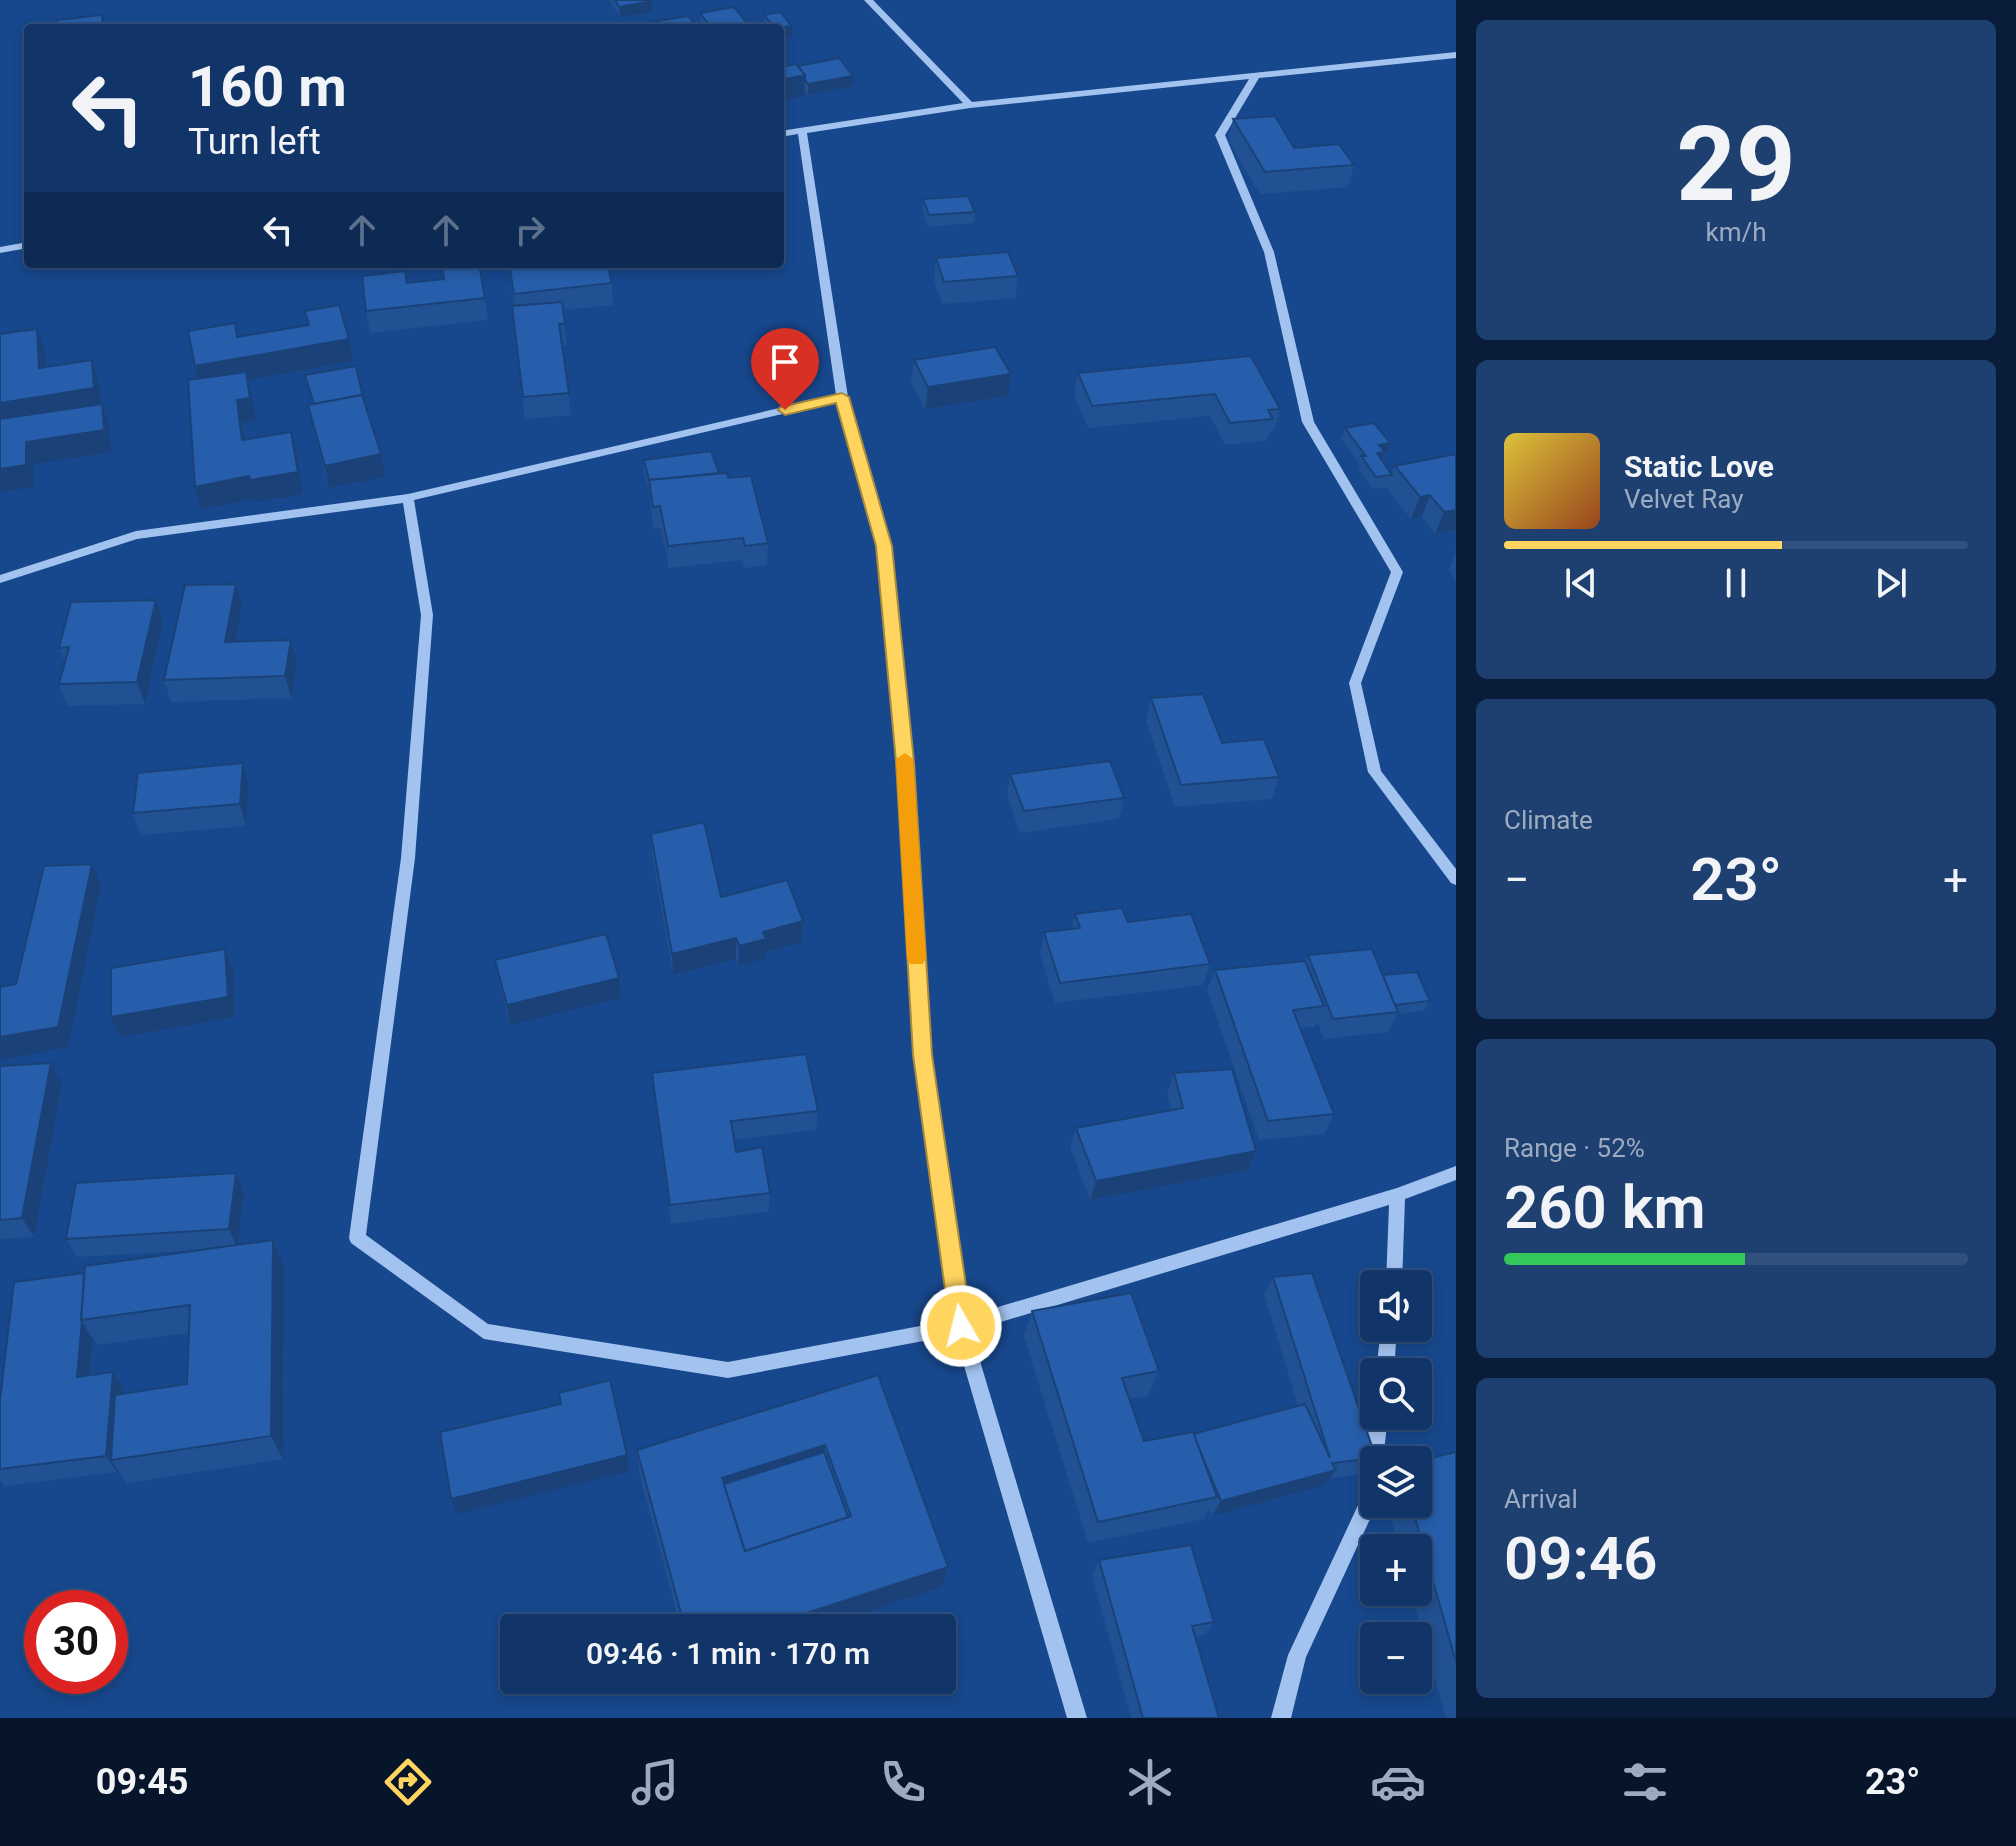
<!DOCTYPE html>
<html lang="en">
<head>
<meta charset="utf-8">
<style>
  :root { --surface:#113569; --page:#1e4071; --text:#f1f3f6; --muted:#9cabc0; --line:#30507d; --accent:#ffd560 }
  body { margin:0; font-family:Roboto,sans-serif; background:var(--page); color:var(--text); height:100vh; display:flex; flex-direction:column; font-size:30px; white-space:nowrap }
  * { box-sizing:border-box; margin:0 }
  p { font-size:26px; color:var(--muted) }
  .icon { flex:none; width:44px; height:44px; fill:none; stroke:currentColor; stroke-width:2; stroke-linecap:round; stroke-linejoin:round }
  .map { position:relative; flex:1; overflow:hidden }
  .details { display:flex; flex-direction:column; gap:20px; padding:20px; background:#091d3a; width:560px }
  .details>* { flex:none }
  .hud { position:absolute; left:24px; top:24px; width:760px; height:244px; border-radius:8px; box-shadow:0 4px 12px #0003,0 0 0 2px var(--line); background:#113569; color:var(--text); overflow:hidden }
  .tools { position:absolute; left:1360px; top:1270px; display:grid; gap:16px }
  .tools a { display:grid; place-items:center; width:72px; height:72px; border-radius:8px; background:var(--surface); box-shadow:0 4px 12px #0003,0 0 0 2px var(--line); font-size:40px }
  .speed { position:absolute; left:24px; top:1590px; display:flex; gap:16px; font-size:40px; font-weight:700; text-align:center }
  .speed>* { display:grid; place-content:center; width:104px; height:104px; border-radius:50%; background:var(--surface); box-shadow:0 4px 12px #0003,0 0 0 2px var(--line); line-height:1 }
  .speed .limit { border:12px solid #d22; background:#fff; color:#111 }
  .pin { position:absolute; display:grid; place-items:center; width:68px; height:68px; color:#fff; margin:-82px -34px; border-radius:50% 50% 50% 0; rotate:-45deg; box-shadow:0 0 8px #0007 }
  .pin .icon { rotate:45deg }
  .me { position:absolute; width:88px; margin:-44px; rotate:352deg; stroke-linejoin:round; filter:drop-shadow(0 0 6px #0008) }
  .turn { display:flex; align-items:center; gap:28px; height:168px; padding:0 32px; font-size:36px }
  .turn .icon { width:104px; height:104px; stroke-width:2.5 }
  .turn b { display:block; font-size:56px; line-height:68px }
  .lanes { display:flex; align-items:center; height:76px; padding:0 32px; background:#0003; justify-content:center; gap:40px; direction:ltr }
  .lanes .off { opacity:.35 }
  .big { font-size:60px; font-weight:600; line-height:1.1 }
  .details .card { flex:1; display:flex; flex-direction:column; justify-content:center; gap:12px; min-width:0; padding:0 28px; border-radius:12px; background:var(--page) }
  .details .dial { align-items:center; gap:0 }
  .dial b { font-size:104px; line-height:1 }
  .song { display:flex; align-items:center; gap:24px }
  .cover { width:96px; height:96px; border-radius:12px; background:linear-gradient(135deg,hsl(50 70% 55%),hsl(20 70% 35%)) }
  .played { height:8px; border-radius:4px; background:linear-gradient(90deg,var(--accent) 60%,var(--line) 60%) }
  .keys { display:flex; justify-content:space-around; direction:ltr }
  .heat { display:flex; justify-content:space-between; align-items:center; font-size:44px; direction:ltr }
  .charge { height:12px; border-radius:6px; background:linear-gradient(90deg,#34c759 52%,var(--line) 0) }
  .trip { position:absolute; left:500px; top:1614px; width:456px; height:80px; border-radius:8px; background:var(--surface); box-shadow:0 4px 12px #0003,0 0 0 2px var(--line); font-weight:600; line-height:80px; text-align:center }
  .menu { display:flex; height:128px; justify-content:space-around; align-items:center; background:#07152a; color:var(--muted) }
  .menu .icon { width:56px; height:56px }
  .menu .current { color:var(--accent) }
  .menu b { font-size:36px; color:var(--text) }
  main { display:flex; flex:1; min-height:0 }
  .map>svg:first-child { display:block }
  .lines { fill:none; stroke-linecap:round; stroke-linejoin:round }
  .minor { fill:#a2c3ef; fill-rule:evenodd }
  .wall { fill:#215193; fill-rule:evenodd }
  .shaded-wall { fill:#1b4278 }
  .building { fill:#265eab; stroke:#1b4278; stroke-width:2; fill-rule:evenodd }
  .route { fill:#ffd560; stroke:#a68a3e; stroke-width:2 }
  .slow { fill:#f59e0b }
</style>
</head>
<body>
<main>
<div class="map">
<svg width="1456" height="1718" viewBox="0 0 1456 1718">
  <rect width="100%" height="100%" fill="#17478c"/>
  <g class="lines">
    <g class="minor">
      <path d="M864,0H873L972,102L1456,52V58L1259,78L1225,135L1274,252L1314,422L1403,572L1361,683L1381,771L1456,869V885L1451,883L1368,772L1349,683L1391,572L1302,422L1264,252L1215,135L1249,79L970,108L807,133L848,397L890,546L912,762L930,1055L968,1316L1397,1188L1456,1166V1180L1405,1199L1402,1284H1386L1389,1205L971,1331L1087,1718H1067L955,1335L728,1378L484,1339L351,1243L349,1238L401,858L421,615L403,503L137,539L0,583V575L136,531L408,494L836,395L798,134L780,137V131L963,103ZM838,401L878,546L898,762L914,1055L952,1320L728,1362L488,1324L366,1235L415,858L433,615L414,500Z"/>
      <polygon points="28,242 28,248 0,253 0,247"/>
      <polygon points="1381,1328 1397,1328 1394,1372 1376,1372"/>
      <polygon points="1374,1410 1374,1416 1388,1416 1383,1460 1374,1460 1374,1504 1377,1504 1306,1657 1291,1718 1271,1718 1288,1655 1360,1501 1370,1416"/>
    </g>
  </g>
  <g class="wall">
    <polygon points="609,0 651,0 653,12 620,17"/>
    <polygon points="700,13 751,28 701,28"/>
    <polygon points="764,15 792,37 780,39 780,28 766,28 764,25"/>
    <polygon points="780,64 782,67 798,66 853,86 808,95 804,91 804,96 780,101"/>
    <polygon points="1233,119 1294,148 1354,165 1348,187 1260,194 1228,140"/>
    <polygon points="923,199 975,212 974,223 928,227 922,210"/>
    <polygon points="936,258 1018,276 1015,298 942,304 934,280"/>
    <polygon points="507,264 607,264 612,283 613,305 563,310 567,346 562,346 571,415 525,419 512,306 515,306"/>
    <polygon points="407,283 485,298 488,320 370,333 366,311"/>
    <polygon points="1251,356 1280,409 1274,431 1269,432 1266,441 1225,445 1210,416 1088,428 1074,395 1078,373"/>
    <polygon points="914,360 1008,396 925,409 911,382"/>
    <polygon points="305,375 365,404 381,454 385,477 329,488 308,405 313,404"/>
    <polygon points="1345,428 1390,443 1386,454 1384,454 1382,461 1392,475 1388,487 1372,489 1358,468 1359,463 1341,439"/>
    <polygon points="1456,454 1456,530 1435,534 1422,517 1411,519 1387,488 1395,466"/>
    <polygon points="644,460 719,473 728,478 768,543 767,565 744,568 742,560 669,568 661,528 654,529 650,503 649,490 644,472"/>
    <polygon points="1456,551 1456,582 1449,569"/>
    <polygon points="236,584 242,606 235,642 297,662 291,698 171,702 164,680"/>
    <polygon points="156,600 163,622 145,704 67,706 59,684 65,662 59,648"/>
    <polygon points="1151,698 1279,777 1272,799 1175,807 1146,720"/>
    <polygon points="1010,774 1124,798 1119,819 1020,833 1007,795"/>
    <polygon points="249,785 246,826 141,835 133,813"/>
    <polygon points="651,834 721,897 803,921 802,942 766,952 765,959 738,966 736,959 673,975 652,855"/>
    <polygon points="1075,914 1128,922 1210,964 1203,985 1055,1003 1040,953 1044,932 1072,929"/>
    <polygon points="1308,955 1383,975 1430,1001 1424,1011 1397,1014 1388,1032 1324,1039 1317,1021 1315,1027 1300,1028 1334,1114 1324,1134 1259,1140 1207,990 1215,970 1305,961"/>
    <polygon points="495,960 619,978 621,998 510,1025 499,981"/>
    <polygon points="51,1063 62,1083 34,1237 0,1239 0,1066"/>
    <polygon points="652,1073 818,1111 816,1130 734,1140 736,1152 770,1193 769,1211 671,1224 654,1092"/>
    <polygon points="1174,1073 1248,1170 1090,1200 1070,1147 1076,1128 1171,1110 1167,1093"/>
    <path d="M236,1173L244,1192L237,1245L273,1240L284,1266L283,1459L127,1483L117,1469V1472L5,1486L0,1480V1400L84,1273L202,1250L77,1257L66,1239ZM189,1333L187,1384L124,1394V1389L90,1375L93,1339L97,1345Z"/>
    <polygon points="1273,1277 1376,1458 1364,1474 1330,1478 1325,1485 1212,1516 1209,1510 1204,1519 1088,1543 1024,1336 1032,1311 1159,1371 1148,1396 1130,1399 1144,1441 1193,1434 1298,1406 1264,1294"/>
    <polygon points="878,1375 948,1567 942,1587 819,1628 681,1628 639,1473 637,1450"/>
    <polygon points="1456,1452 1456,1718 1446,1718 1411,1592 1418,1592 1418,1548 1399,1548 1387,1504 1418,1504"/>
    <polygon points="1099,1560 1214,1622 1205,1635 1195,1637 1219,1718 1131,1718 1092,1575"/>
  </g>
  <g class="shaded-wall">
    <polygon points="652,1 653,12 620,17 619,7"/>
    <polygon points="792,26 792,37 780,39 780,28"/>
    <polygon points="805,75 804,96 780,101 780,80"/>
    <polygon points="853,76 853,86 808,95 808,84"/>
    <polygon points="37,329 45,351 46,390 39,368"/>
    <polygon points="349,339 353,361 248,380 256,420 242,423 248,462 242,440 237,400 201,388 195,366"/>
    <polygon points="92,360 99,383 101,410 0,426 0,403"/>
    <polygon points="1011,374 1008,396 925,409 928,387"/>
    <polygon points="102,404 109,426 111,452 34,464 34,487 0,492 0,469 26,442"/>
    <polygon points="291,432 297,454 303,494 255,502 255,499 201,509 195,487"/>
    <polygon points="1390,443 1386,454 1384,454 1381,463 1373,465 1379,445"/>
    <polygon points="381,454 385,477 329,488 325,466"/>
    <polygon points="1430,495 1422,517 1411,519 1420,497"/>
    <polygon points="1456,510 1456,530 1435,534 1444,512"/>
    <polygon points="236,584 242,606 231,664 225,642"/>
    <polygon points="156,600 163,622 145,704 137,682"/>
    <polygon points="291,640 297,662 291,698 285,676"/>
    <polygon points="243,763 249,785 246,826 240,804"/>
    <polygon points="92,864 101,885 68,1047 0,1060 0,1037"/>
    <polygon points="803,921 802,942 766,952 765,959 738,966 739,946 763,932"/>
    <polygon points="736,938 736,959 673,975 672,954"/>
    <polygon points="225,949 233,970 235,1017 121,1037 111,1017"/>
    <polygon points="619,978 621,998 510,1025 507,1005"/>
    <polygon points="51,1063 62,1083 34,1237 22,1218"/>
    <polygon points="1256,1151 1248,1170 1090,1200 1096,1181"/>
    <polygon points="236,1173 244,1192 237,1248 229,1229"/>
    <polygon points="273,1240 284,1266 283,1459 271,1436"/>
    <polygon points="82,1322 93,1339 88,1394 77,1377"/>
    <polygon points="113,1372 124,1389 118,1459 111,1460 117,1469 117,1472 106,1456"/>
    <polygon points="825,1445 822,1468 727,1499 722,1478"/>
    <polygon points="627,1455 629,1471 456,1514 451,1499"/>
    <polygon points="1336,1470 1325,1485 1212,1516 1221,1501"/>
    <polygon points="948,1567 942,1587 819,1628 761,1628"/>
  </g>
  <g class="building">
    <polygon points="615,0 651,0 652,1 619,7"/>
    <polygon points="734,7 751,28 712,28 700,13"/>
    <polygon points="780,12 792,26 775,28 764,15"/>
    <polygon points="102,15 103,28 57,28 57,20"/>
    <polygon points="688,16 697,28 617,28"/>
    <polygon points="839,58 853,76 808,84 805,80 805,75 798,66"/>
    <polygon points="780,64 782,67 796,64 805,75 780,80"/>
    <polygon points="1275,116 1294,148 1339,144 1354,165 1265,172 1233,119"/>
    <polygon points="968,196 975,212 929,215 923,199"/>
    <polygon points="1008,252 1018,276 944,282 936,258"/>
    <polygon points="472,264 479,264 485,298 366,311 362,276 405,271 407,283 444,279 442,267"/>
    <polygon points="509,264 607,264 612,283 514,294"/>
    <polygon points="562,302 565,324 559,324 569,393 523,397 512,306"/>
    <polygon points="339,305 349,339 195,366 188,331 235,323 237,337 309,325 305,311"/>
    <polygon points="37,329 39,368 92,360 94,388 0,403 0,334"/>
    <polygon points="995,347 1011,374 928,387 914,360"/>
    <polygon points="1251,356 1280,409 1268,410 1273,419 1230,423 1215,394 1092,406 1078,373"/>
    <polygon points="356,366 363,397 362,395 314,404 305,375"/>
    <polygon points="246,372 250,398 237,400 242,440 291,432 298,472 250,480 249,476 195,487 188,380"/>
    <polygon points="362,395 381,454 325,466 308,405"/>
    <polygon points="102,404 104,430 26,442 26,465 0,469 0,419"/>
    <polygon points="1374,423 1390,443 1379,445 1385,452 1377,453 1392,475 1376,477 1361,456 1366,456 1345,428"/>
    <polygon points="711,451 719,473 649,480 644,460"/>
    <polygon points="1456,454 1456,510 1444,512 1430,495 1420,497 1395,466"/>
    <polygon points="727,473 728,478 751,476 768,543 745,546 743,538 668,546 660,506 653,507 649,480"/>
    <polygon points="236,584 225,642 291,640 285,676 164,680 185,585"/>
    <polygon points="156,600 137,682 59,684 69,647 59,648 71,602"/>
    <polygon points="1203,694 1222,743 1264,739 1279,777 1181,785 1151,698"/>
    <polygon points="1110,761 1124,798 1024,811 1010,774"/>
    <polygon points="243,763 240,804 133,813 138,773"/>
    <polygon points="704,822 721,897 787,880 803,921 763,932 766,939 739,946 736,938 672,954 651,834"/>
    <polygon points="92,864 58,1027 0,1037 0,987 16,984 44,866"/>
    <polygon points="1122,908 1128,922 1191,914 1210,964 1060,983 1044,932 1080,928 1075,914"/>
    <polygon points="606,934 619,978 507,1005 495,960"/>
    <polygon points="225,949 228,997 111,1017 111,968"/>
    <polygon points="1372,949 1398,1012 1333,1019 1308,955"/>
    <polygon points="1305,961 1324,1006 1293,1010 1334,1114 1268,1121 1215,970"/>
    <polygon points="1417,972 1430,1001 1395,1005 1383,975"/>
    <polygon points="806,1054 818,1111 731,1121 736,1152 762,1147 770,1193 670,1205 652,1073"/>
    <polygon points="51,1063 22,1218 0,1220 0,1066"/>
    <polygon points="1232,1069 1256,1151 1096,1181 1076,1128 1183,1108 1174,1073"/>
    <polygon points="236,1173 229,1229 66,1239 76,1183"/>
    <polygon points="273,1240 271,1436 111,1460 115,1395 187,1384 190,1305 81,1320 85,1266"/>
    <polygon points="84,1273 81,1320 82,1320 77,1377 113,1372 106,1456 0,1469 0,1400 14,1282"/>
    <polygon points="1312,1273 1376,1458 1332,1463 1336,1470 1221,1501 1193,1434 1305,1404 1330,1458 1273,1277"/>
    <polygon points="1131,1293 1159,1371 1122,1378 1144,1441 1193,1432 1217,1497 1098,1522 1032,1311"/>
    <path d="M878,1375L948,1567L761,1628H685L637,1450ZM825,1445L851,1516L745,1551L722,1478Z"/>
    <polygon points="610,1380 627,1455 451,1499 440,1432 561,1404 559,1393"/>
    <polygon points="824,1452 848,1517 745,1551 724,1484"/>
    <polygon points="1456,1452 1456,1662 1411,1504 1418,1504 1418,1461"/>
    <polygon points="1191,1545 1214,1622 1192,1626 1219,1718 1143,1718 1099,1560"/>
  </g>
  <polygon class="route" points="842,393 849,397 892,546 914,762 932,1055 972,1326 969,1333 961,1336 953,1333 950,1326 913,1055 896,762 876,546 836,403 785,415 778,410 780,407"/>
  <polygon class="slow" points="905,753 913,759 926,958 923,964 910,964 907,958 896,759"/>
</svg>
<div class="tools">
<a><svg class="icon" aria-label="sound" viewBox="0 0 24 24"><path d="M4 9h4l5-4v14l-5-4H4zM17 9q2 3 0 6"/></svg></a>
<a><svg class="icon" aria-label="search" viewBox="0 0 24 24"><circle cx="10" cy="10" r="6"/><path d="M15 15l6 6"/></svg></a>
<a><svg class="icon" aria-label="layers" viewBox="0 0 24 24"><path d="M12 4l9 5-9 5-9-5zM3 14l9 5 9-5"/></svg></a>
<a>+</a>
<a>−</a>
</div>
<div class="speed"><div class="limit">30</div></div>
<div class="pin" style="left:785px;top:410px;background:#d93025"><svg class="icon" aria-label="arrive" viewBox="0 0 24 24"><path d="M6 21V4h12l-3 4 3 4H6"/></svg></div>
<svg class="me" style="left:961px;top:1326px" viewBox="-20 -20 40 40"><circle r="17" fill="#ffd560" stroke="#fff" stroke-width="3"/><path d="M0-11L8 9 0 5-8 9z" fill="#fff"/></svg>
<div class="trip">09:46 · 1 min · 170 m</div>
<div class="hud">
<div class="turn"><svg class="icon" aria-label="left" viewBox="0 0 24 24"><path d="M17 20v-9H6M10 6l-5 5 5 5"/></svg><div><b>160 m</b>Turn left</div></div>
<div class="lanes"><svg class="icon" aria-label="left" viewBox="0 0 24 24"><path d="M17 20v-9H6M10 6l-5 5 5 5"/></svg><svg class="icon off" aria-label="ahead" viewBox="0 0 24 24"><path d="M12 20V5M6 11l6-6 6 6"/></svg><svg class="icon off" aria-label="ahead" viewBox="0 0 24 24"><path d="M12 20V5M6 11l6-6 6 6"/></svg><svg class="icon off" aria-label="right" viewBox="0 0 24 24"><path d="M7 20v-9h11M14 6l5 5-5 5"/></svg></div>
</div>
</div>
<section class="details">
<div class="card dial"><b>29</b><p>km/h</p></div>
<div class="card">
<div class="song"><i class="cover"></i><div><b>Static Love</b><p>Velvet Ray</p></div></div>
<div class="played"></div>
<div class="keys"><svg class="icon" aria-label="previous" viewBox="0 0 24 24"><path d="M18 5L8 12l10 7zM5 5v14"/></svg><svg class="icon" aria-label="pause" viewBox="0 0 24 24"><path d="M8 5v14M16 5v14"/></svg><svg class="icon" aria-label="next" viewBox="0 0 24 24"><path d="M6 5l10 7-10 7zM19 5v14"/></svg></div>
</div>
<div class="card"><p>Climate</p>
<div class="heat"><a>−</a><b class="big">23°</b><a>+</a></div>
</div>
<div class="card"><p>Range · 52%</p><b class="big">260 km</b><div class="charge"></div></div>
<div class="card"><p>Arrival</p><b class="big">09:46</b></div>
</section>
</main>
<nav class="menu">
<b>09:45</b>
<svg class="icon current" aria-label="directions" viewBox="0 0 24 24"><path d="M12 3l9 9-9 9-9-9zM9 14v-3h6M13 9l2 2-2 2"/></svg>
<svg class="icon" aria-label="music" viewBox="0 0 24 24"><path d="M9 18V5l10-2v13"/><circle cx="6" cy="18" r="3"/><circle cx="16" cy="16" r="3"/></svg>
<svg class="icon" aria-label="phone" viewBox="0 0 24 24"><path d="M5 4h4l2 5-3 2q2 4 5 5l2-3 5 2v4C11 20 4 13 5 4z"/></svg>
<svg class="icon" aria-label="climate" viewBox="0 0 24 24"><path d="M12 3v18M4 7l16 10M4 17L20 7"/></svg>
<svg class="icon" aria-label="car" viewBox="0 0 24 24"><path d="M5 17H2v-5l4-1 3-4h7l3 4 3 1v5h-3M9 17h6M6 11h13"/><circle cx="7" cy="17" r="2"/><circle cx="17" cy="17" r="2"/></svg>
<svg class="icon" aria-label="filters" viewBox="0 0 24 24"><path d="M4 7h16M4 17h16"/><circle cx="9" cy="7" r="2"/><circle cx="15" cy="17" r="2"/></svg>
<b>23°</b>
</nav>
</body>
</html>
